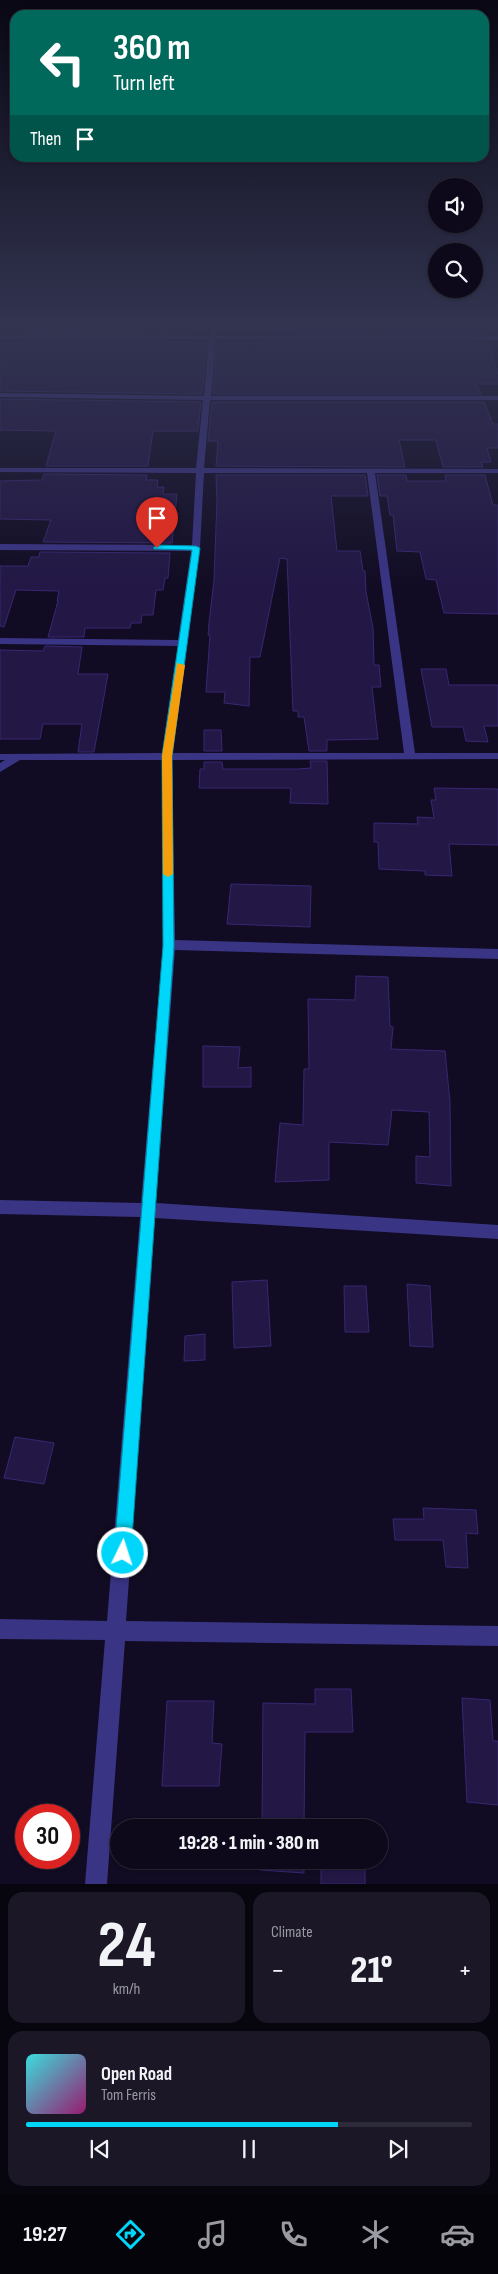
<!DOCTYPE html>
<html lang="en">
<head>
<meta charset="utf-8">
<style>
  :root { --surface:#0d091a; --page:#1b1727; --text:#f1f3f6; --muted:#9a9aa2; --line:#2d2a39; --accent:#00d6f9 }
  body { margin:0; font-family:"Sofia Sans Condensed",sans-serif; background:var(--page); color:var(--text); height:100vh; display:flex; flex-direction:column; font-size:19px; white-space:nowrap }
  * { box-sizing:border-box; margin:0 }
  p { font-size:16px; color:var(--muted) }
  .icon { flex:none; width:28px; height:28px; fill:none; stroke:currentColor; stroke-width:2; stroke-linecap:round; stroke-linejoin:round }
  .map { position:relative; height:1884px; overflow:hidden }
  .side { display:flex; flex-direction:column; gap:8px; padding:8px; background:#07050e; flex:1 }
  .side>* { flex:none }
  .hud { position:absolute; left:10px; top:10px; width:479px; height:152px; border-radius:15px; box-shadow:0 1px 4px #0004,0 0 0 1px var(--line); background:#00695c; color:#fff; overflow:hidden }
  .fabs { position:absolute; left:428px; top:178px; display:grid; gap:10px }
  .fabs a { display:grid; place-items:center; width:55px; height:55px; border-radius:50%; background:var(--surface); box-shadow:0 1px 4px #0004,0 0 0 1px var(--line); font-size:25px }
  .speed { position:absolute; left:15px; top:1804px; display:flex; gap:10px; font-size:25px; font-weight:700; text-align:center }
  .speed>* { display:grid; place-content:center; width:65px; height:65px; border-radius:50%; background:var(--surface); box-shadow:0 1px 4px #0004,0 0 0 1px var(--line); line-height:1 }
  .speed .limit { border:8px solid #d22; background:#fff; color:#111 }
  .pin { position:absolute; display:grid; place-items:center; width:42px; height:42px; color:#fff; margin:-51px -21px; border-radius:50% 50% 50% 0; rotate:-45deg; box-shadow:0 0 5px #0007 }
  .pin .icon { rotate:45deg }
  .me { position:absolute; width:55px; margin:-28px; rotate:4deg; stroke-linejoin:round; filter:drop-shadow(0 0 4px #0008) }
  .turn { display:flex; align-items:center; gap:18px; height:105px; padding:0 20px; font-size:22px }
  .turn .icon { width:65px; height:65px; stroke-width:2.5 }
  .turn b { display:block; font-size:35px; line-height:42px }
  .then { display:flex; align-items:center; height:48px; padding:0 20px; background:#0003; gap:10px; font-size:19px }
  .big { font-size:38px; font-weight:800; line-height:1.1 }
  .side .widget { flex:1; display:flex; flex-direction:column; justify-content:center; gap:8px; min-width:0; padding:0 18px; border-radius:15px; background:var(--page) }
  .side .dial { align-items:center; gap:0 }
  .dial b { font-size:65px; line-height:1 }
  .song { display:flex; align-items:center; gap:15px }
  .cover { width:60px; height:60px; border-radius:8px; background:linear-gradient(135deg,hsl(180 70% 55%),hsl(320 70% 35%)) }
  .played { height:5px; border-radius:2px; background:linear-gradient(90deg,var(--accent) 70%,var(--line) 70%) }
  .keys { display:flex; justify-content:space-around; direction:ltr }
  .heat { display:flex; justify-content:space-between; align-items:center; font-size:28px; direction:ltr }
  .side .tiles { flex:1; display:grid; gap:8px; grid-template-columns:1fr 1fr }
  .widget:last-child { grid-column:span 2 }
  .trip { position:absolute; left:110px; top:1819px; width:278px; height:50px; border-radius:25px; background:var(--surface); box-shadow:0 1px 4px #0004,0 0 0 1px var(--line); font-weight:800; line-height:50px; text-align:center }
  .tabs { display:flex; height:80px; justify-content:space-around; align-items:center; background:#05040a; color:var(--muted) }
  .tabs .icon { width:35px; height:35px }
  .tabs .active { color:var(--accent) }
  .tabs b { font-size:22px; color:var(--text) }
  .map>svg:first-child { display:block }
  .building { fill:#221745; stroke:#392773 }
  .lines { fill:none; stroke-linecap:round; stroke-linejoin:round }
  .minor { fill:#3a3485; fill-rule:evenodd }
  .route { fill:#00d6f9; stroke:#008ba2 }
  .slow { fill:#f59e0b }
</style>
</head>
<body>
<div class="map">
<svg width="498" height="1884" viewBox="0 0 498 1884">
  <rect width="100%" height="100%" fill="#110c23"/>
  <g class="building">
    <polygon points="62,324 155,324 155,326 168,326 167,334 22,333 24,329 60,329"/>
    <polygon points="292,327 368,327 370,331 485,330 486,334 259,334 259,329 292,329"/>
    <polygon points="20,341 166,341 207,344 202,394 0,391 0,344 19,343"/>
    <polygon points="259,341 488,342 498,375 498,384 476,384 481,394 213,394 217,344 259,343"/>
    <polygon points="0,399 201,402 198,431 153,431 148,466 46,466 56,431 0,430"/>
    <polygon points="212,402 484,402 493,424 498,424 498,448 487,448 491,462 481,462 483,467 443,467 436,440 399,440 405,467 216,466 218,441 208,441"/>
    <polygon points="44,474 147,475 146,480 158,480 157,487 164,487 163,494 177,494 172,543 43,542 51,520 0,519 0,481 42,480"/>
    <polygon points="216,475 365,475 368,496 331,496 337,551 360,551 363,571 365,571 366,592 373,628 374,665 379,665 381,687 372,687 378,739 327,740 327,751 309,751 304,717 298,717 298,711 293,711 287,559 280,558 260,657 250,657 249,706 224,703 225,692 206,692 210,635 208,635 209,623 214,580 217,501"/>
    <polygon points="377,475 406,475 407,481 446,481 445,475 485,475 493,505 498,505 498,614 444,613 436,580 426,579 420,552 397,551 393,515 390,515 387,496 380,496"/>
    <polygon points="40,552 170,553 168,578 165,578 163,590 156,590 153,615 142,615 141,623 131,623 130,628 85,628 84,637 48,637 58,601 57,601 59,591 16,590 4,627 0,626 0,566 28,566 31,557 39,557"/>
    <polygon points="45,646 82,647 78,674 108,674 94,752 78,752 82,724 43,724 40,739 0,739 0,650 43,651"/>
    <polygon points="421,669 446,669 449,685 498,685 498,726 484,726 488,742 466,741 463,727 432,727"/>
    <polygon points="204,730 221,730 222,751 204,751"/>
    <polygon points="310,761 327,761 328,804 290,803 291,788 199,788 200,769 204,769 204,762 222,762 223,769 298,769 311,768"/>
    <polygon points="434,788 498,789 498,845 449,844 452,876 425,875 425,871 379,869 378,842 374,842 374,823 418,824 417,817 434,818 431,800 436,800"/>
    <polygon points="231,884 311,886 310,927 227,924"/>
    <polygon points="356,976 388,977 390,1026 393,1027 391,1049 445,1051 450,1102 451,1186 416,1183 416,1156 430,1157 429,1112 392,1110 388,1145 329,1142 329,1180 275,1182 280,1123 303,1125 304,1069 309,1069 308,999 355,1000"/>
    <polygon points="203,1046 240,1047 238,1068 251,1067 251,1087 203,1087"/>
    <polygon points="267,1280 271,1346 234,1348 232,1282"/>
    <polygon points="407,1284 430,1286 433,1347 410,1346"/>
    <polygon points="344,1286 366,1286 369,1332 345,1332"/>
    <polygon points="205,1334 205,1360 184,1361 185,1336"/>
    <polygon points="15,1437 54,1443 44,1484 4,1478"/>
    <polygon points="423,1508 476,1510 478,1534 466,1533 468,1568 446,1567 443,1540 395,1540 393,1519 424,1519"/>
    <polygon points="315,1689 351,1689 353,1732 305,1732 304,1828 262,1828 263,1703 315,1704"/>
    <polygon points="462,1698 490,1700 493,1741 498,1741 498,1805 467,1802"/>
    <polygon points="167,1701 214,1701 212,1743 222,1744 219,1786 162,1786"/>
    <polygon points="261,1860 304,1860 304,1873 260,1870"/>
    <polygon points="321,1861 365,1865 365,1884 321,1884"/>
  </g>
  <g class="lines">
    <path class="minor" d="M211,324H217L216,336H498V340L216,339L211,396H498V400H210L204,468L498,469V473H375L415,753H498V759L172,760L175,940L498,949V959L175,950L156,1203L498,1225V1239L155,1218L126,1621L498,1626V1646L125,1641L107,1884H85L105,1640L0,1639V1619L107,1621L140,1217L0,1214V1200L141,1203L163,945L162,760H20L0,772V763L5,760H0V754L162,753L178,646L0,644V638L178,640L191,551L0,550V544L192,545L196,473L0,472V468H196L203,400L0,397V393L204,396L209,339H0V335L210,336ZM204,473H367L404,753H173L200,548Z"/>
  </g>
  <linearGradient id="sky" x2="0" y2="1"><stop stop-color="#090713"/><stop offset="0.55" stop-color="#323450"/><stop offset="1" stop-color="#323450" stop-opacity="0"/></linearGradient>
  <rect width="498" height="588" fill="url(#sky)"/>
  <polygon class="route" points="157,545 196,546 200,548 172,756 174,946 131,1553 129,1559 123,1562 117,1559 114,1553 163,946 162,756 192,550 154,549 153,548"/>
  <polygon class="slow" points="177,663 185,665 172,756 173,874 168,877 163,874 162,756"/>
</svg>
<div class="fabs">
<a><svg class="icon" aria-label="sound" viewBox="0 0 24 24"><path d="M4 9h4l5-4v14l-5-4H4zM17 9q2 3 0 6"/></svg></a>
<a><svg class="icon" aria-label="search" viewBox="0 0 24 24"><circle cx="10" cy="10" r="6"/><path d="M15 15l6 6"/></svg></a>
</div>
<div class="speed"><div class="limit">30</div></div>
<div class="pin" style="left:157px;top:548px;background:#d93025"><svg class="icon" aria-label="arrive" viewBox="0 0 24 24"><path d="M6 21V4h12l-3 4 3 4H6"/></svg></div>
<svg class="me" style="left:123px;top:1553px" viewBox="-20 -20 40 40"><circle r="17" fill="#00d6f9" stroke="#fff" stroke-width="3"/><path d="M0-11L8 9 0 5-8 9z" fill="#fff"/></svg>
<div class="trip">19:28 · 1 min · 380 m</div>
<div class="hud">
<div class="turn"><svg class="icon" aria-label="left" viewBox="0 0 24 24"><path d="M17 20v-9H6M10 6l-5 5 5 5"/></svg><div><b>360 m</b>Turn left</div></div>
<div class="then">Then<svg class="icon" aria-label="arrive" viewBox="0 0 24 24"><path d="M6 21V4h12l-3 4 3 4H6"/></svg></div>
</div>
</div>
<section class="side">
<div class="tiles">
<div class="widget dial"><b>24</b><p>km/h</p></div>
<div class="widget"><p>Climate</p>
<div class="heat"><a>−</a><b class="big">21°</b><a>+</a></div>
</div>
<div class="widget">
<div class="song"><i class="cover"></i><div><b>Open Road</b><p>Tom Ferris</p></div></div>
<div class="played"></div>
<div class="keys"><svg class="icon" aria-label="previous" viewBox="0 0 24 24"><path d="M18 5L8 12l10 7zM5 5v14"/></svg><svg class="icon" aria-label="pause" viewBox="0 0 24 24"><path d="M8 5v14M16 5v14"/></svg><svg class="icon" aria-label="next" viewBox="0 0 24 24"><path d="M6 5l10 7-10 7zM19 5v14"/></svg></div>
</div>
</div>
</section>
<nav class="tabs">
<b>19:27</b>
<svg class="icon active" aria-label="directions" viewBox="0 0 24 24"><path d="M12 3l9 9-9 9-9-9zM9 14v-3h6M13 9l2 2-2 2"/></svg>
<svg class="icon" aria-label="music" viewBox="0 0 24 24"><path d="M9 18V5l10-2v13"/><circle cx="6" cy="18" r="3"/><circle cx="16" cy="16" r="3"/></svg>
<svg class="icon" aria-label="phone" viewBox="0 0 24 24"><path d="M5 4h4l2 5-3 2q2 4 5 5l2-3 5 2v4C11 20 4 13 5 4z"/></svg>
<svg class="icon" aria-label="climate" viewBox="0 0 24 24"><path d="M12 3v18M4 7l16 10M4 17L20 7"/></svg>
<svg class="icon" aria-label="car" viewBox="0 0 24 24"><path d="M5 17H2v-5l4-1 3-4h7l3 4 3 1v5h-3M9 17h6M6 11h13"/><circle cx="7" cy="17" r="2"/><circle cx="17" cy="17" r="2"/></svg>
</nav>
</body>
</html>
